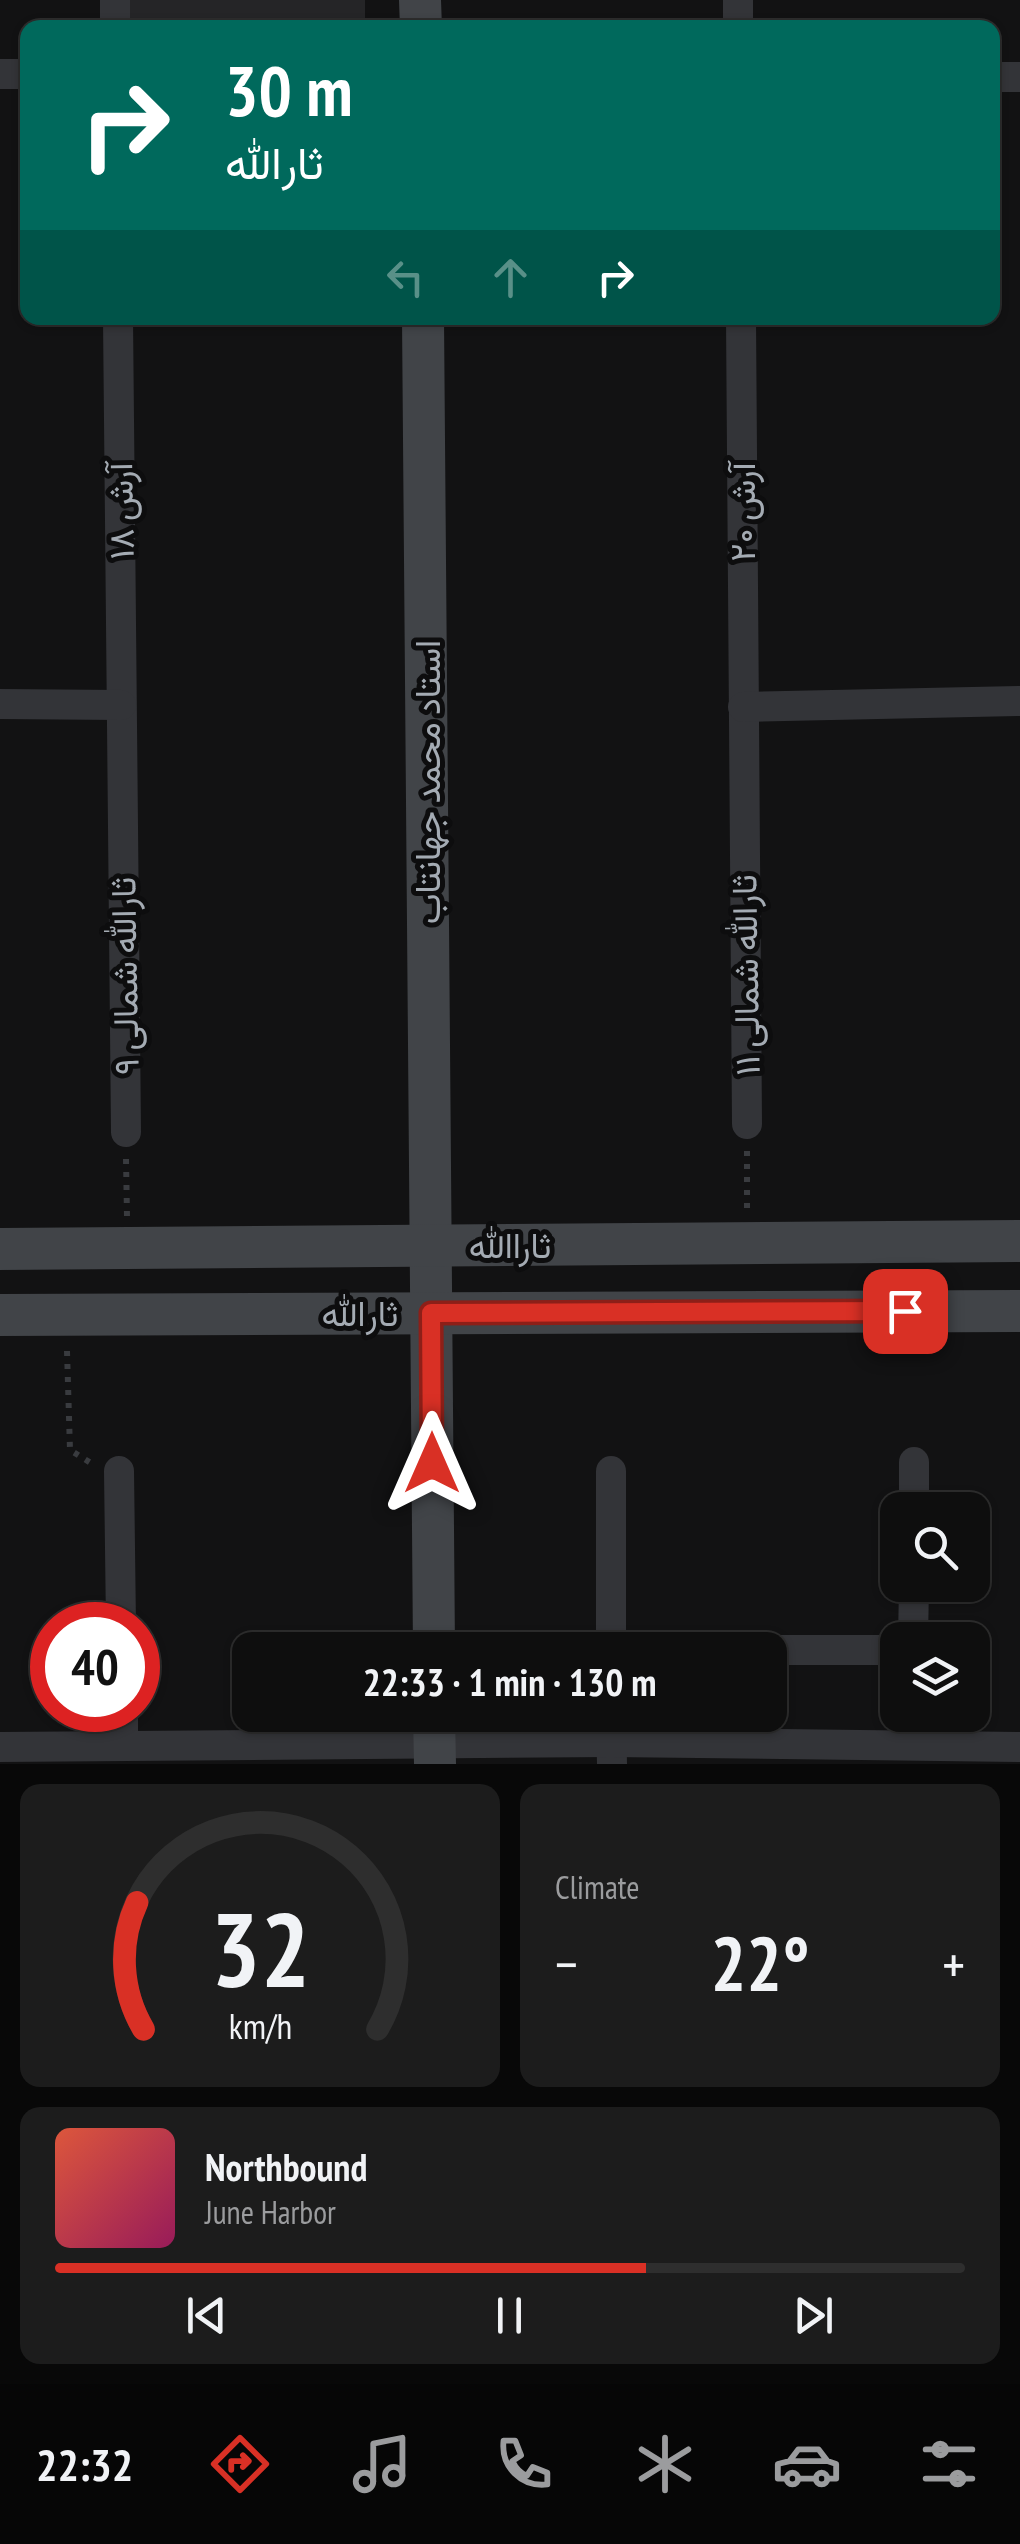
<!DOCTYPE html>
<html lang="en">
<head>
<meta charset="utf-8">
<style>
  :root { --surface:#0e0e0e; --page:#1c1c1c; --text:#f1f3f6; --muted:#9b9c9e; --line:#2e2e2e; --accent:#d93025 }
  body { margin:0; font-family:"PT Sans Narrow",Vazirmatn,sans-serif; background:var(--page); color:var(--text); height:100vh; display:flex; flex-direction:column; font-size:38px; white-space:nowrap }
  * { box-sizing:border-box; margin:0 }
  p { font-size:32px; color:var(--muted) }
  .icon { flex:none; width:55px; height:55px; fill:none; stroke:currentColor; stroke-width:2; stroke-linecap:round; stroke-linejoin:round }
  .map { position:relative; height:1764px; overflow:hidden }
  .details { display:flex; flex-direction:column; gap:20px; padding:20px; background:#080808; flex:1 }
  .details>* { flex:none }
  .hud { position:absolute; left:20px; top:20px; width:980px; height:305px; border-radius:20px; box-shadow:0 2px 8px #0004,0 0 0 2px var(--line); background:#00695c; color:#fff; overflow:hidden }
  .fabs { position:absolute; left:880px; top:1492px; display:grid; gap:20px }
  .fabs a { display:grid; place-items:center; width:110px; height:110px; border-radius:20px; background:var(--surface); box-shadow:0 2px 8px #0004,0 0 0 2px var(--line); font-size:50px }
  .speed { position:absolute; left:30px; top:1602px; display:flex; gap:20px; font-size:50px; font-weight:700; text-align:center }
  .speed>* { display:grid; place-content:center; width:130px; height:130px; border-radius:50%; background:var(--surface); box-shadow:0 2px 8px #0004,0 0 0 2px var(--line); line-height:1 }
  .speed .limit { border:15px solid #d22; background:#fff; color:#111 }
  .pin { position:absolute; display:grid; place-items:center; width:85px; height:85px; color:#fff; margin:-42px; border-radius:20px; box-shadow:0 5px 15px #0006 }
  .me { position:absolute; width:110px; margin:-55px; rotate:0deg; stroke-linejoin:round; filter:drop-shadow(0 0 8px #0008) }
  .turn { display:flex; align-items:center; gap:35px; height:210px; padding:0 40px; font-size:45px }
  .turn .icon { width:130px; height:130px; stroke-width:2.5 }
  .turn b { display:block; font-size:70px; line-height:85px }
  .lanes { display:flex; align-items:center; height:95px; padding:0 40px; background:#0003; justify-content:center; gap:50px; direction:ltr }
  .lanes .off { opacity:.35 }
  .big { font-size:75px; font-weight:800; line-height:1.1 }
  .details .widget { flex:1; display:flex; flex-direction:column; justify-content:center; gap:15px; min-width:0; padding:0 35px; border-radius:20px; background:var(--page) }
  .details .dial { align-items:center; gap:0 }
  .dial svg { height:260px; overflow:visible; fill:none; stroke:var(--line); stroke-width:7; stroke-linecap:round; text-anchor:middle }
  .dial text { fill:var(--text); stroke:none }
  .song { display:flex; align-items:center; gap:30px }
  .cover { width:120px; height:120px; border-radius:15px; background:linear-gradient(135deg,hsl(10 70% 55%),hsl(330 70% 35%)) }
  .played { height:10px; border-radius:5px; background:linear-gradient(90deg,var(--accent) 65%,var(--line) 65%) }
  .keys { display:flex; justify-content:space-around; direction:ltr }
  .heat { display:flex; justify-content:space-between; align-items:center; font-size:55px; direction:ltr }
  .details .tiles { flex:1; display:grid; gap:20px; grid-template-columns:1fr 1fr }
  .widget:last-child { grid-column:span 2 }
  .trip { position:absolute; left:232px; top:1632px; width:555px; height:100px; border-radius:20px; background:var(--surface); box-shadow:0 2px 8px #0004,0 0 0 2px var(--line); font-weight:800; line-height:100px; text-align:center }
  .tabs { display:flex; height:160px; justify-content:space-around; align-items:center; background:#060606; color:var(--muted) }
  .tabs .icon { width:70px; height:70px }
  .tabs .selected { color:var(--accent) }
  .tabs b { font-size:45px; color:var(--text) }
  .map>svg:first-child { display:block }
  .building { fill:#252527 }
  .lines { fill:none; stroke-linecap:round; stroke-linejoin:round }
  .path { stroke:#393b3f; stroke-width:6; stroke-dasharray:5 8; stroke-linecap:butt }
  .street { stroke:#333438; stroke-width:30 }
  .secondary { stroke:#414448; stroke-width:42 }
  .route-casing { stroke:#8d1f18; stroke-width:25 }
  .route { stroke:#d93025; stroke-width:18 }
  .labels { text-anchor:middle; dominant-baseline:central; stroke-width:10; stroke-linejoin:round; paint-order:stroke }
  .street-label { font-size:35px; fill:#a4abb3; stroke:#0d0d0e }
</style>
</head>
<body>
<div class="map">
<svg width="1020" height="1764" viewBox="0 0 1020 1764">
  <rect width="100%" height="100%" fill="#121213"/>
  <rect class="building" x="129" y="0" width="236" height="28"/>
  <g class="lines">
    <g class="path">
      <polyline points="747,1151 747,1208"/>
      <polyline points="126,1159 127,1216"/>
      <polyline points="67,1351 70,1450 94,1465"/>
    </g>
    <g class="street">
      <polyline points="115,0 115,28"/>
      <polyline points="738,0 738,28"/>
      <polyline points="0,74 28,74"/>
      <polyline points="992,77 1020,77"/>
      <polyline points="118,318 126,1132"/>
      <polyline points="741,318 747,1124"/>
      <polyline points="0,704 121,705"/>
      <polyline points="743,707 1020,701"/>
      <polyline points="119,1471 121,1625"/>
      <polyline points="914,1510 914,1462"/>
      <polyline points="913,1640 914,1585"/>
      <polyline points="611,1650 611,1471"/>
      <polyline points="650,1650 898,1650"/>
      <polyline points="123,1710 123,1746"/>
      <polyline points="611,1715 612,1764"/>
      <polyline points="0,1747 611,1742 1020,1747"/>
    </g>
    <g class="secondary">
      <polyline points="420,0 421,28"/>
      <polyline points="423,318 434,1650"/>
      <polyline points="0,1249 1020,1241"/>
      <polyline points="0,1315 1020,1311"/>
      <polyline points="434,1715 435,1764"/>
    </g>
  </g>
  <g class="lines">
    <g class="route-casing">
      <polyline id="route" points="432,1463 431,1313 905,1311"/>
    </g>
    <use href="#route" class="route"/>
  </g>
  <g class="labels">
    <g class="street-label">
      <text transform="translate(120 511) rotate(-91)">آرش ۱۸</text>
      <text transform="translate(742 512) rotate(-90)">آرش ۲۰</text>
      <text transform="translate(427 782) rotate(-90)">استاد محمد جهانتاب</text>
      <text transform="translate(745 975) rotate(-91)">ثارالله شمالی ۱۱</text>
      <text transform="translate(124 976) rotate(-91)">ثارالله شمالی ۹</text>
      <text x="510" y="1245">ثاراالله</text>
      <text x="360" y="1313">ثارالله</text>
    </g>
  </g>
</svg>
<div class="fabs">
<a><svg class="icon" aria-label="search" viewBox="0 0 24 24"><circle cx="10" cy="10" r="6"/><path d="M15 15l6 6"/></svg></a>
<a><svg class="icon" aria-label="layers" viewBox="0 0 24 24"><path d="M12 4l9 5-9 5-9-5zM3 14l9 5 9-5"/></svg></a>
</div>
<div class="speed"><div class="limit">40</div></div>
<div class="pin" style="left:905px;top:1311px;background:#d93025"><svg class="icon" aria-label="arrive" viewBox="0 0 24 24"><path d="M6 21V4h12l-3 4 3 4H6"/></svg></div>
<svg class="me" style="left:432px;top:1463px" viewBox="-20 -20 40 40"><path d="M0-17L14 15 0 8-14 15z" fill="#d93025" stroke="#fff" stroke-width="4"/></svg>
<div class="trip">22:33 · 1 min · 130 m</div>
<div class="hud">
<div class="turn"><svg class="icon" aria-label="right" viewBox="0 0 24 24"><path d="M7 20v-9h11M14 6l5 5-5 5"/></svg><div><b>30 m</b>ثارالله</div></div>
<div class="lanes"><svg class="icon off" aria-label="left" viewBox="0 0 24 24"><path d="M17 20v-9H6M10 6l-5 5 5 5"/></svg><svg class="icon off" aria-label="ahead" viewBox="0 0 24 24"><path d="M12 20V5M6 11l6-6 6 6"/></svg><svg class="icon" aria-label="right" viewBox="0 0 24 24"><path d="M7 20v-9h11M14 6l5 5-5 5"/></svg></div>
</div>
</div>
<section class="details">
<div class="tiles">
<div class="widget dial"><svg viewBox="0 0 100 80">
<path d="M14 69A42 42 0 1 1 86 69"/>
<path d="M14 69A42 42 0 0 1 12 30" stroke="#d93025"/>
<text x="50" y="56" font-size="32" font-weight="700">32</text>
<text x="50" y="72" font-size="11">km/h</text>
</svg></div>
<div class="widget"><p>Climate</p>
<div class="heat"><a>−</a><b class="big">22°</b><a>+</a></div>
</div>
<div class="widget">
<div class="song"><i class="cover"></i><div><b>Northbound</b><p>June Harbor</p></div></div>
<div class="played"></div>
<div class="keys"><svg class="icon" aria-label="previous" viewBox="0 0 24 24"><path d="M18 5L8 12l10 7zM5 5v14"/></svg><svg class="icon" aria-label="pause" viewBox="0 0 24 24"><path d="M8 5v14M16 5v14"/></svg><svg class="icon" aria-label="next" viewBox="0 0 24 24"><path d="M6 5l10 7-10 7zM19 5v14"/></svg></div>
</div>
</div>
</section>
<nav class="tabs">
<b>22:32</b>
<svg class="icon selected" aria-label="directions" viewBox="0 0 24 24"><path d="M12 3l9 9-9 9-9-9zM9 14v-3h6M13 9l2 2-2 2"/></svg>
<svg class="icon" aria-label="music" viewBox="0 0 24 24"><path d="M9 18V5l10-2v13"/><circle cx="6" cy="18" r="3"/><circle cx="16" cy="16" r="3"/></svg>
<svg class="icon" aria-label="phone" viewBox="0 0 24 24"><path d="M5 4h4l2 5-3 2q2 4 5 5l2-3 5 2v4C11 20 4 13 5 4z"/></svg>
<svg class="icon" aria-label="climate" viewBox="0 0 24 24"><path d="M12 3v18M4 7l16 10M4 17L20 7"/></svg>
<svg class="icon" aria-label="car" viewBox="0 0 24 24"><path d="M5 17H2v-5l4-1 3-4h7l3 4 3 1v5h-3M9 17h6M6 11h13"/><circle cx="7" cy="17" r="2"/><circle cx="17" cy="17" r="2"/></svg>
<svg class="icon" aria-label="filters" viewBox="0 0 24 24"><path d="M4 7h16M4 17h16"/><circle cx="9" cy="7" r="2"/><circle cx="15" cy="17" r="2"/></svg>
</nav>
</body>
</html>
